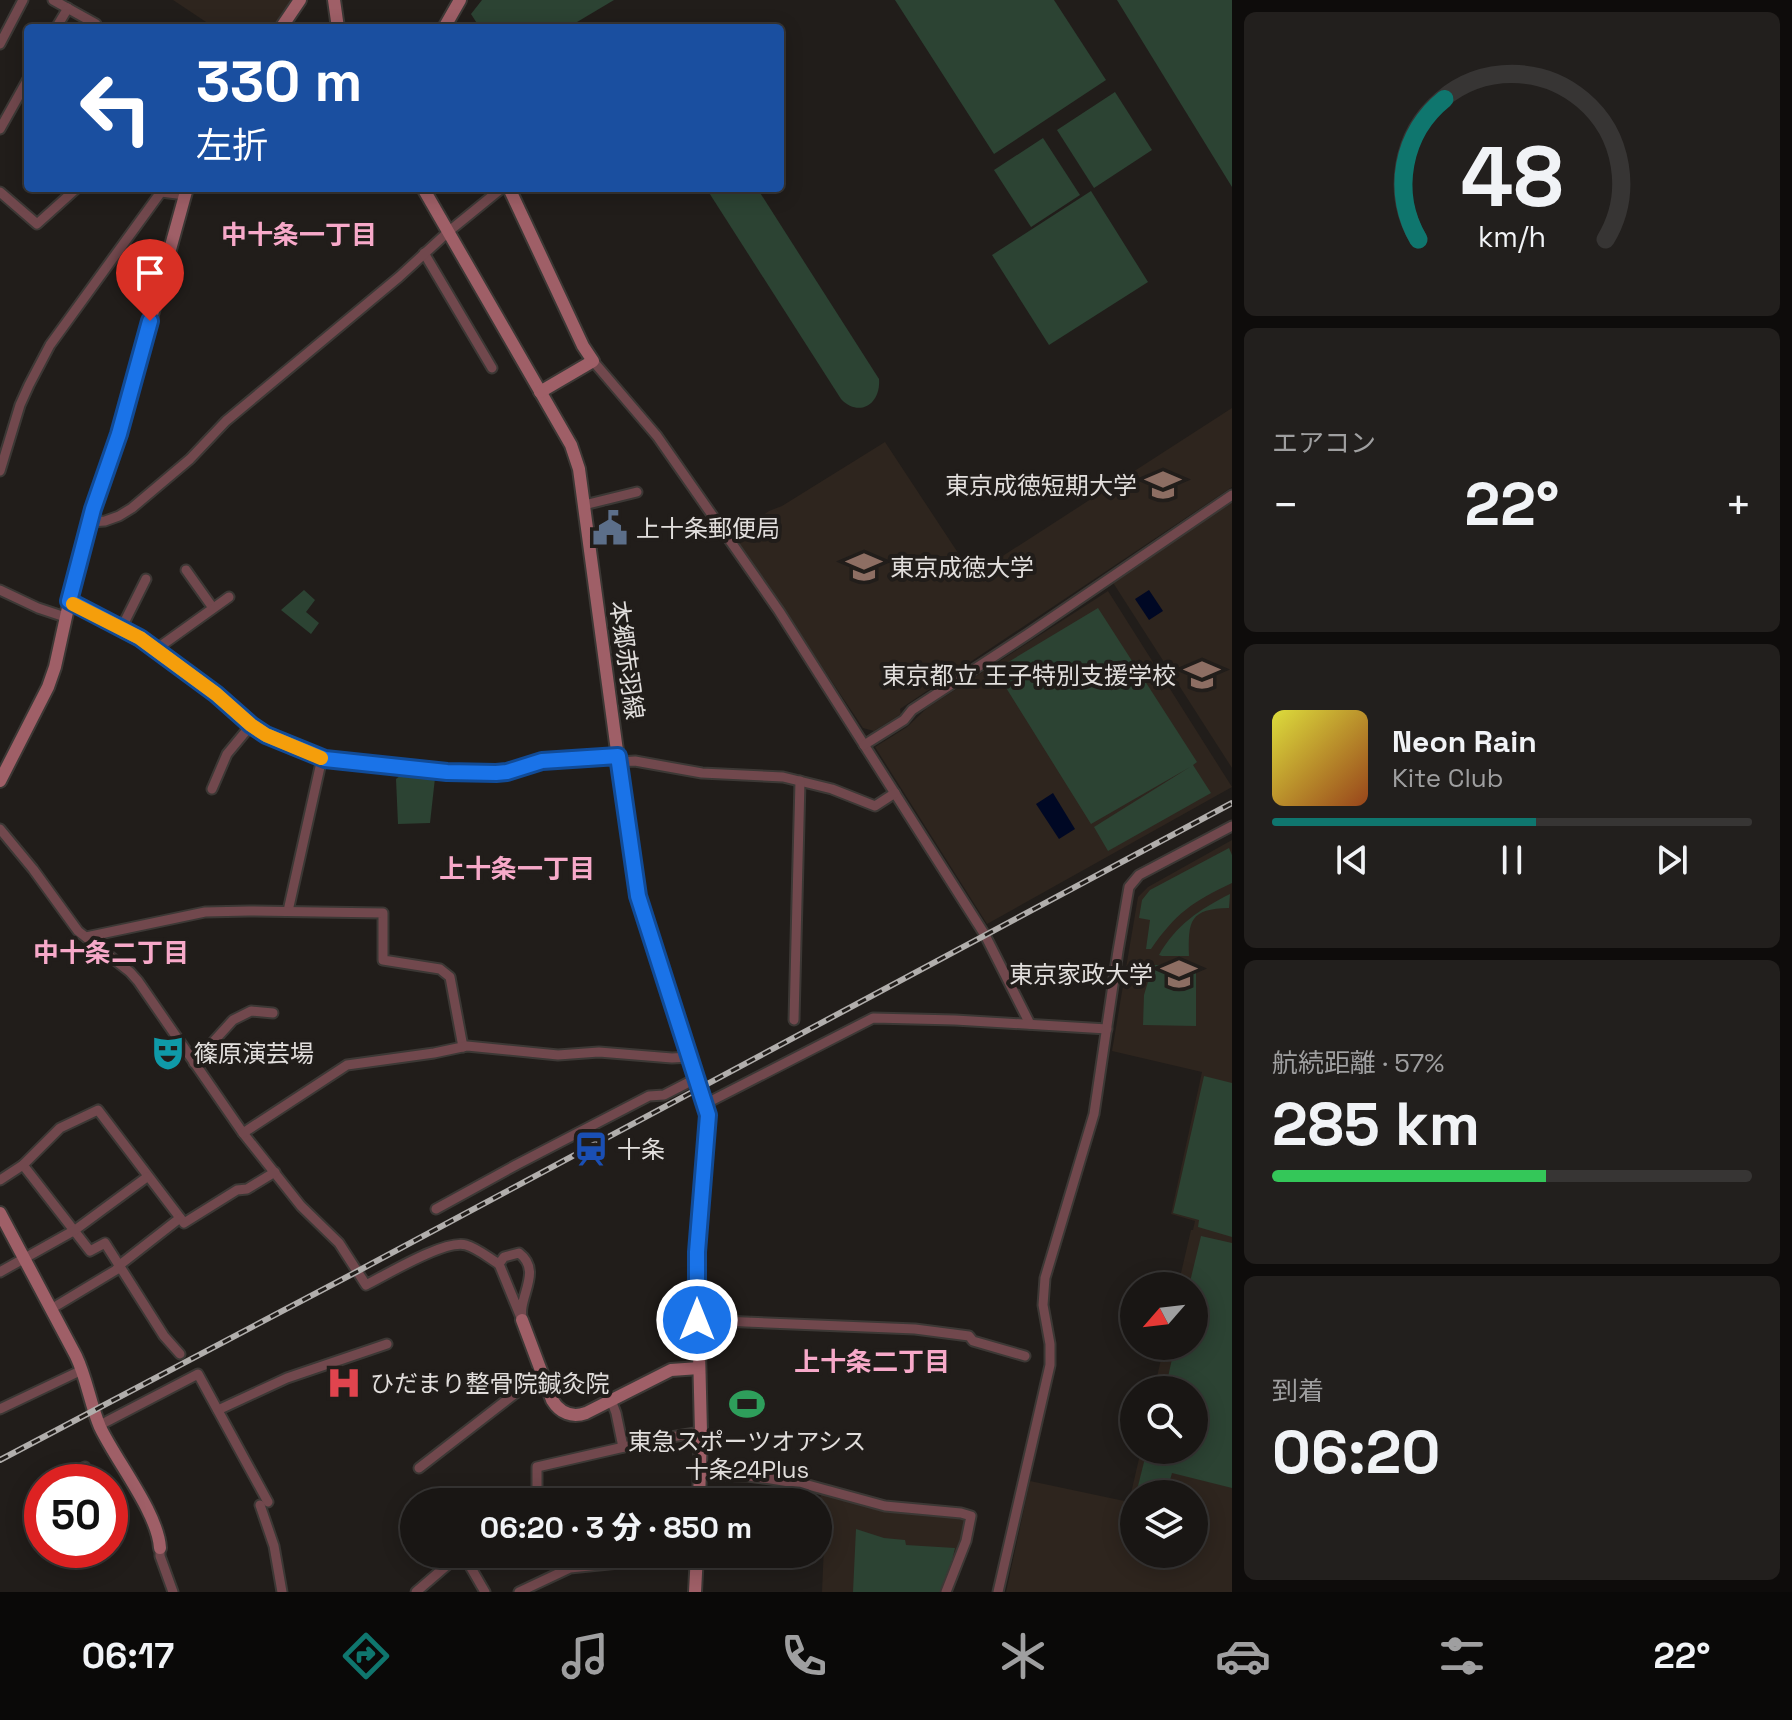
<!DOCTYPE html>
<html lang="ja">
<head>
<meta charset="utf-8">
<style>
  :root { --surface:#191614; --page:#221f1d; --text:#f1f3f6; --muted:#9f9fa0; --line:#373534; --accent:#0f766e }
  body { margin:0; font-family:"Space Grotesk","Noto Sans JP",sans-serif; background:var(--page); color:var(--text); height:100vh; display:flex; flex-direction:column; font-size:30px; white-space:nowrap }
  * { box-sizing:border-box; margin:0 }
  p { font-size:26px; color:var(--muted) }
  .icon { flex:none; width:44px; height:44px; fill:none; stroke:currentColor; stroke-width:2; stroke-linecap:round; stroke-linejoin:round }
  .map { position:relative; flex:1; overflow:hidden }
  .panel { display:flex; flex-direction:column; gap:12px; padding:12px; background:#0e0c0b; width:560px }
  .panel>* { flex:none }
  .hud { position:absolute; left:24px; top:24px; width:760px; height:168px; border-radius:8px; box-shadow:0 4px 20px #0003,0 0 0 2px var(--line); background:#1a4fa0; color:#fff; overflow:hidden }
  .needle { width:52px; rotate:242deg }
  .tools { position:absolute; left:1120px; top:1272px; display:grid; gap:16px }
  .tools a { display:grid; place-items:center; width:88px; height:88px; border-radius:50%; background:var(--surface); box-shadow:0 4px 20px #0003,0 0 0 2px var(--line); font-size:40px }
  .speed { position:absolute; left:24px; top:1464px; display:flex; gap:16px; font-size:40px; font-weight:700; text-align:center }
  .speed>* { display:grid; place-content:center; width:104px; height:104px; border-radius:50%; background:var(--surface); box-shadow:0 4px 20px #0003,0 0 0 2px var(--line); line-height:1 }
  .speed .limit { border:12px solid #d22; background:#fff; color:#111 }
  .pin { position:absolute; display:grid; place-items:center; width:68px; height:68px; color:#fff; margin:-82px -34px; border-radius:50% 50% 50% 0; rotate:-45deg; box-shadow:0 0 8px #0007 }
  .pin .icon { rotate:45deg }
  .me { position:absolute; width:88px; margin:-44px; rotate:0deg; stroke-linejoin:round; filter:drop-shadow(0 0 6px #0008) }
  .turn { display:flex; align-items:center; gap:28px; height:168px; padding:0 40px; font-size:36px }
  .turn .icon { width:104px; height:104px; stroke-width:2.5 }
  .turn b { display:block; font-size:56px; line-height:68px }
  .big { font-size:60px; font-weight:800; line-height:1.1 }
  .panel .card { flex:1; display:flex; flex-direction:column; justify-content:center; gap:12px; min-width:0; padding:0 28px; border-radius:12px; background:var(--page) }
  .panel .dial { align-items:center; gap:0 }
  .dial svg { height:208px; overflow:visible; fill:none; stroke:var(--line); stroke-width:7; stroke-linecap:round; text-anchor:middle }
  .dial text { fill:var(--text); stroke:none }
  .song { display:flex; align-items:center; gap:24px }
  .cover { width:96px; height:96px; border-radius:12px; background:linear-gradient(135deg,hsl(60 70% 55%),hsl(20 70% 35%)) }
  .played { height:8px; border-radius:4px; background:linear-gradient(90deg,var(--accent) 55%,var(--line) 55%) }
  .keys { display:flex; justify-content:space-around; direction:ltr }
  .heat { display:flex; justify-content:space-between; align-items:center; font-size:44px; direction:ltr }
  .charge { height:12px; border-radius:6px; background:linear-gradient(90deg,#34c759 57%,var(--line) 0) }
  .trip { position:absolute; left:400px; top:1488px; width:432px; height:80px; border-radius:40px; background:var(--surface); box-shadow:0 4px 20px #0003,0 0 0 2px var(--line); font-weight:800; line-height:80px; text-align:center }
  .menu { display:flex; height:128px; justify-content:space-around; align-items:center; background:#0a0908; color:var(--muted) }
  .menu .icon { width:56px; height:56px }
  .menu .selected { color:var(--accent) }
  .menu b { font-size:36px; color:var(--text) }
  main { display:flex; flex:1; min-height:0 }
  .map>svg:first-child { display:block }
  .built { fill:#2e251e; fill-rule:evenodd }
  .green { fill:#2c4333 }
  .water { fill:#000824 }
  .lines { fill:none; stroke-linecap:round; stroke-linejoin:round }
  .street-casing { stroke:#3c3835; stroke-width:13 }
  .secondary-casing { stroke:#3c3835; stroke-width:16 }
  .street { stroke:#71484d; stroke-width:9 }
  .secondary { stroke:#9f5f67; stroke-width:12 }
  .rail-casing { stroke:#b1aeac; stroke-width:6 }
  .rail { stroke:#211d1a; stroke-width:3; stroke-dasharray:9; stroke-linecap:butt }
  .route-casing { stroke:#114b97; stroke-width:20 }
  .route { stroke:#1a73e8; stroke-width:14 }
  .slow { stroke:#f59e0b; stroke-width:14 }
  .labels { text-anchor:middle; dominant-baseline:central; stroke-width:8; stroke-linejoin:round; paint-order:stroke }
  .poi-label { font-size:24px; fill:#e1dedc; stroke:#211d1a; text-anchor:start }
  .street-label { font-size:24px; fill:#e1dedc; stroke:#211d1a }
  .neighbourhood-label { font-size:26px; font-weight:bold; fill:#f7a9c9; stroke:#211d1a }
</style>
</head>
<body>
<main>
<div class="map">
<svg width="1232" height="1592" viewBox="0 0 1232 1592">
  <rect width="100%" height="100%" fill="#211d1a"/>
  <g class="built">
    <polygon points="173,0 294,0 275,28 215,28"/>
    <polygon points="1232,408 1232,487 900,709 901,714 874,731 863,728 729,528 741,530 769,511 782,506 885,442 966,565 981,570"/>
    <polygon points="1232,501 1232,768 1112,581"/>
    <polygon points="1108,591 1232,787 987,924 875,747 907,727 927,708"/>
    <path d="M1232,840V1592H1006L1030,1481L1129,1502L1141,1450H1194V1390H1154L1164,1346H1194V1286H1178L1191,1230H1193L1195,1221L1171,1214L1202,1072L1112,1051L1138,897L1148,887ZM1134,1494H1194V1554H1134Z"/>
    <polygon points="823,1493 966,1517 953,1566 943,1592 822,1592 824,1545 818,1543 818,1523 820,1497"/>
  </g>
  <g class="green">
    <polygon points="482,0 614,0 567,28 480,28 471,14"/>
    <polygon points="895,0 1054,0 1106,80 994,154"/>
    <polygon points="1117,0 1232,0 1232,187"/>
    <polygon points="1115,92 1152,150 1094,188 1057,130"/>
    <polygon points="1043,138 1080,195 1031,227 994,170"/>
    <path d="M706,188H757L879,379C881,404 859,418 841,399Z"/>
    <polygon points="1091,191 1148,282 1049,345 992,255"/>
    <polygon points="304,590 315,600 306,612 319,623 311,634 281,610"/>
    <polygon points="1098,608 1197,762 1193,765 1211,793 1108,851 1094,827 1190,767 1091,824 995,670"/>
    <polygon points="401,775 435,778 430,823 398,824 396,779"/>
    <path d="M1229,848L1232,855V883C1192,902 1176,913 1151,949H1146L1150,920L1139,918L1142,900L1150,890Z"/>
    <path d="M1230,894L1229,908C1190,909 1188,920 1189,956H1162L1159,955C1176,925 1200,909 1230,894Z"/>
    <polygon points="1153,965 1196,965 1196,1026 1143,1025 1144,995"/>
    <polygon points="1204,1076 1232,1083 1232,1237 1198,1227 1199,1220 1173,1213"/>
    <polygon points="1201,1236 1232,1243 1232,1488 1172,1473 1166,1494 1136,1494 1147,1450 1194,1450 1194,1390 1165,1390 1175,1346 1194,1346 1194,1286 1189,1286"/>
    <polygon points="856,1529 884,1538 905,1540 906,1545 955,1548 951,1565 940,1592 853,1592"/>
  </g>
  <g class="water">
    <polygon points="1149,590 1163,611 1149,620 1135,599"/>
    <polygon points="1053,793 1075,829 1059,839 1036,804"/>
  </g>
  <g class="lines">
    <g class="street-casing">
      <g id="street">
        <polyline points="53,0 96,24"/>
        <polyline points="56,28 68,8"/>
        <polyline points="0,44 23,0"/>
        <polyline points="0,129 28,79"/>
        <polyline points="154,188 161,192 185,195"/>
        <polyline points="0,192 37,224 77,188"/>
        <polyline points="424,253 492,368"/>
        <polyline points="593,361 657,436 779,611 985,935 1030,1024"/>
        <polyline points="0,471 20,405 29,385 50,345 161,192"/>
        <polyline points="584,505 637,492"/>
        <polyline points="90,522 105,521 119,516 132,508 190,459 226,421 399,277 448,232 502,188"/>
        <polyline points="186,570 213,608"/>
        <polyline points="0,590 38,608 65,617"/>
        <polyline points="69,601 140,638 216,694 251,725 266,735 325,759 447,772 496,773 507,772 542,761 618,756"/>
        <polyline points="121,629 146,579"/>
        <polyline points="155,650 229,597"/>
        <polyline points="864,745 904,720 912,710 1028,634 1232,495"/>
        <polyline points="619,762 635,761 702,773 783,777 832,789 875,806 895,793"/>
        <polyline points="212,789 227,754 251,725"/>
        <path d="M0,829L33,869L78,931L130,972L138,981L243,1133L301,1206L339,1243L366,1285C386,1275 445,1239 466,1245C477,1248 489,1258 499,1264"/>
        <polyline points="288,911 322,758"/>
        <polyline points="86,937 205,912 249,911 383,913 383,960 440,969 450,977 463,1047"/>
        <polyline points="794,1020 800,781"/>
        <polyline points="194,1063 233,1020 251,1011 273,1013"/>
        <polyline points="705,1104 873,1018 955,1020 1107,1029"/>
        <polyline points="243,1133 347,1065 434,1053 467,1046 558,1055 599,1052 672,1058 690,1057"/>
        <polyline points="23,1165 90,1251 105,1243 164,1336 180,1354"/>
        <polyline points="0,1180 23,1165 60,1128 98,1110 184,1223 237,1190 247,1189 275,1172"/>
        <polyline points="436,1209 516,1165 649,1096 664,1095 697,1078"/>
        <path d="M519,1253C539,1268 525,1288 522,1307C521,1312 522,1316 522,1320L499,1264L504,1257Z"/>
        <polyline points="0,1272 75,1230 147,1177"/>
        <polyline points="51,1309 116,1270 121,1264 180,1218"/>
        <polyline points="697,1320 915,1329 969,1336 973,1341 1025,1356"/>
        <polyline points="611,1400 616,1413 623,1447"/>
        <polyline points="0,1409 82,1370"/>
        <polyline points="218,1410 287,1378 387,1344"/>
        <polyline points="100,1425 198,1374 268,1502"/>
        <polyline points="419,1468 530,1382 543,1377"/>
        <polyline points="700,1475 748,1476 771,1479 808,1485 885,1506 961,1513 971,1516 966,1541 946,1592"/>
        <polyline points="57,1482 85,1467"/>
        <polyline points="537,1502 537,1467 659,1439 701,1432"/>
        <polyline points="260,1505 274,1546 282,1592"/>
        <polyline points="160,1548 160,1556 173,1592"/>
        <polyline points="463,1554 485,1592"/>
        <polyline points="416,1592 460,1554"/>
        <polyline points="519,1592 570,1568 697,1555"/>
        <polyline points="998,1592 1050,1365 1050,1344 1043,1305 1045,1278 1094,1114 1118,951 1129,887 1139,875 1232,826"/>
      </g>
    </g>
    <g class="secondary-casing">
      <g id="secondary">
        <polyline points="334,0 338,28"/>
        <polyline points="281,28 300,0"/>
        <polyline points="444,28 460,0"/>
        <polyline points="423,188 571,445 579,469 634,877 643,914 703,1095 708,1115 697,1272 701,1432 699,1502"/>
        <polyline points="509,188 583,346 593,361 540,392"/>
        <polyline points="0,781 48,687 55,667 78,562 93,509 119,434 187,188"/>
        <path d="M0,1213L76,1356C87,1379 90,1404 100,1427C116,1461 158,1513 160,1548"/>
        <path d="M522,1320L552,1400C560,1413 572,1418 586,1413L671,1370L699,1368"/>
        <polyline points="695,1592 697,1554"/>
      </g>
    </g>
    <use href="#street" class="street"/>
    <use href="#secondary" class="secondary"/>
    <g class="rail-casing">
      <polyline id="rail" points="0,1460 358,1271 1232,803"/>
    </g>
    <use href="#rail" class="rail"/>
  </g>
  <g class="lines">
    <g class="route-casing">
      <polyline id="route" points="150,321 119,434 93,509 69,601 140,638 216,694 251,725 266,735 325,759 447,772 496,773 507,772 542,761 618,756 638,896 708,1115 697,1252 697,1320"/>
    </g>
    <use href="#route" class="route"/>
    <polyline class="slow" points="73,604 140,638 216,694 251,725 266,735 321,758"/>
  </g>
  <defs>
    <g id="university-bare" transform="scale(2.76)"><path d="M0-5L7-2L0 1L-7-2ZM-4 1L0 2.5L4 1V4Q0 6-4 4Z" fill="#8d6e63" stroke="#211d1a" stroke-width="2.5" paint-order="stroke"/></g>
    <g id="civic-bare" transform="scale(2.76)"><path d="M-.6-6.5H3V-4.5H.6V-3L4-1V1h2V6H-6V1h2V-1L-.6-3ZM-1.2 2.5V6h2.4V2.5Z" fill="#5c6f8a" stroke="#211d1a" stroke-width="2.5" paint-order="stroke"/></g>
    <g id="school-bare" transform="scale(2.76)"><path d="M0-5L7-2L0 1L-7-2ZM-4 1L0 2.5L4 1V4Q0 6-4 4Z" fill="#8d6e63" stroke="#211d1a" stroke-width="2.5" paint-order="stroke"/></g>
    <g id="theatre-bare" transform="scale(2.76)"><path d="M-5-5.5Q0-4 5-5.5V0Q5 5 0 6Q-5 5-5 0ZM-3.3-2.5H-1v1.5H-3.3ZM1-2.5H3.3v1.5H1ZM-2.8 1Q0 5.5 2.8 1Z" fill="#0f9aa8" stroke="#211d1a" stroke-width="2.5" paint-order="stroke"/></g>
    <g id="station-bare" transform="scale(2.76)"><path d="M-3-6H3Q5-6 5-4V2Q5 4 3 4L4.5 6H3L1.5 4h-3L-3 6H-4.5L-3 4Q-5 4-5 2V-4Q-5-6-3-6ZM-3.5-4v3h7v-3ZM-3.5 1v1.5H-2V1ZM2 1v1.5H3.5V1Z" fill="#1a4fb4" stroke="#211d1a" stroke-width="2.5" paint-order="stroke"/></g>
    <g id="hospital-bare" transform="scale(2.76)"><path d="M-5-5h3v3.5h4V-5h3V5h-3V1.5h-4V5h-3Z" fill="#e0444e" stroke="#211d1a" stroke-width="2.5" paint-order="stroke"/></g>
    <g id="stadium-bare" transform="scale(2.76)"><path d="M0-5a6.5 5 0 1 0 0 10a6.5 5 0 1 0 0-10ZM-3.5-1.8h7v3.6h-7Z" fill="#2e9e5b" stroke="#211d1a" stroke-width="2.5" paint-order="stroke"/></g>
  </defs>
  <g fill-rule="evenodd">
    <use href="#university-bare" x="1163" y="485"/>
    <use href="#civic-bare" x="610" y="528"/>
    <use href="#university-bare" x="864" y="567"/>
    <use href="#school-bare" x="1202" y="675"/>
    <use href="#university-bare" x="1179" y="974"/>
    <use href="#theatre-bare" x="168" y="1053"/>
    <use href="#station-bare" x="591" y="1149"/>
    <use href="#hospital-bare" x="344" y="1383"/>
    <use href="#stadium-bare" x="747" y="1404"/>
  </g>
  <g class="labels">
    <g class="poi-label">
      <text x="1137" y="485" text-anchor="end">東京成徳短期大学</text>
      <text x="636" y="528">上十条郵便局</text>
      <text x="890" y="567">東京成徳大学</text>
      <text x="1176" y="675" text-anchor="end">東京都立 王子特別支援学校</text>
      <text x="1153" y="974" text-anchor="end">東京家政大学</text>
      <text x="194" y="1053">篠原演芸場</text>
      <text x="617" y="1149">十条</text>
      <text x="370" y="1383">ひだまり整骨院鍼灸院</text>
      <text x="747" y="1441" text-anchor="middle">東急スポーツオアシス<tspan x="747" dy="28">十条24Plus</tspan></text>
    </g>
    <g class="street-label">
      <text transform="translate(627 660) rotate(82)">本郷赤羽線</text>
    </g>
    <g class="neighbourhood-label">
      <text x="299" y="235">中十条一丁目</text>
      <text x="517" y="869">上十条一丁目</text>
      <text x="111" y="953">中十条二丁目</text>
      <text x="872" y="1362">上十条二丁目</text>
    </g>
  </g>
</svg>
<div class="tools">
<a><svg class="needle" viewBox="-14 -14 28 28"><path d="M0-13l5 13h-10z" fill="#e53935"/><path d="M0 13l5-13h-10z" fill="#9f9fa0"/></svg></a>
<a><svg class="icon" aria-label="search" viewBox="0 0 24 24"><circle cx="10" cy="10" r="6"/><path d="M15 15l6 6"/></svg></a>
<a><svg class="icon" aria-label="layers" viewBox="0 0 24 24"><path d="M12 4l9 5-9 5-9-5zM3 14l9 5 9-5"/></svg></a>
</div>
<div class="speed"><div class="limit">50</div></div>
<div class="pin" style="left:150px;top:321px;background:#d93025"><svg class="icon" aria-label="arrive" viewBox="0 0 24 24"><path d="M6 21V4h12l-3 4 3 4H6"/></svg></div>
<svg class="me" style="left:697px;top:1320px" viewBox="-20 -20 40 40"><circle r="17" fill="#1a73e8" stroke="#fff" stroke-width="3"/><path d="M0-11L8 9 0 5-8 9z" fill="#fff"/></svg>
<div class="trip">06:20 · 3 分 · 850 m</div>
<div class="hud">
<div class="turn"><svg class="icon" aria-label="left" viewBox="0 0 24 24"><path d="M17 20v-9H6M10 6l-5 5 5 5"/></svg><div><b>330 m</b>左折</div></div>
</div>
</div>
<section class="panel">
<div class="card dial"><svg viewBox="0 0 100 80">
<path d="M14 69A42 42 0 1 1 86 69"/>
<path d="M14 69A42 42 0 0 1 24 15" stroke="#0f766e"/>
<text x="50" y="56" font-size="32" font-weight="700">48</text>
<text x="50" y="72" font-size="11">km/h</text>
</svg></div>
<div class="card"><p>エアコン</p>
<div class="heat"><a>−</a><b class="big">22°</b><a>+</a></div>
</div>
<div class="card">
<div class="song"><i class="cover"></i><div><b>Neon Rain</b><p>Kite Club</p></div></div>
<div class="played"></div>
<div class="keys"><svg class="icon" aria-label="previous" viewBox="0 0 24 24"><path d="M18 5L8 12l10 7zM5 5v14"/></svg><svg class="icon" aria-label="pause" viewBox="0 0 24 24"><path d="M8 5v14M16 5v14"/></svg><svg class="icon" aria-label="next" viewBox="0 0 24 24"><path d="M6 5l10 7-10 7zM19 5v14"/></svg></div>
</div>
<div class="card"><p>航続距離 · 57%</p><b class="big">285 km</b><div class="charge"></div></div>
<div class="card"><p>到着</p><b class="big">06:20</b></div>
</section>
</main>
<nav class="menu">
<b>06:17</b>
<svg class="icon selected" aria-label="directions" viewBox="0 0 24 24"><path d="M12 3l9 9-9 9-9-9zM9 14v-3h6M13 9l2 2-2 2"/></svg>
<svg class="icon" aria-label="music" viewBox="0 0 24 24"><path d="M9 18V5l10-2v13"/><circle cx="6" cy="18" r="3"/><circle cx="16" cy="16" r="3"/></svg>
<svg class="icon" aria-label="phone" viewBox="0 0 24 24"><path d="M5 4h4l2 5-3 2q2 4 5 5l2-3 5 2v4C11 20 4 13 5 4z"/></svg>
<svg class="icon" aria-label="climate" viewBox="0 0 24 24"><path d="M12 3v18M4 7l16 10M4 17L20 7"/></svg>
<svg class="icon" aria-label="car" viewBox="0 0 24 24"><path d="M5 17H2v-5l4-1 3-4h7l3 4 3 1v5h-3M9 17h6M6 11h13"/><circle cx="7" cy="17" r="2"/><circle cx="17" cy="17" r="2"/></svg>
<svg class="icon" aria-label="filters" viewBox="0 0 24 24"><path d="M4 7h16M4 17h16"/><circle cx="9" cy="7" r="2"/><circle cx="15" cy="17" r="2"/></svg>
<b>22°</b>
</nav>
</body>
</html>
